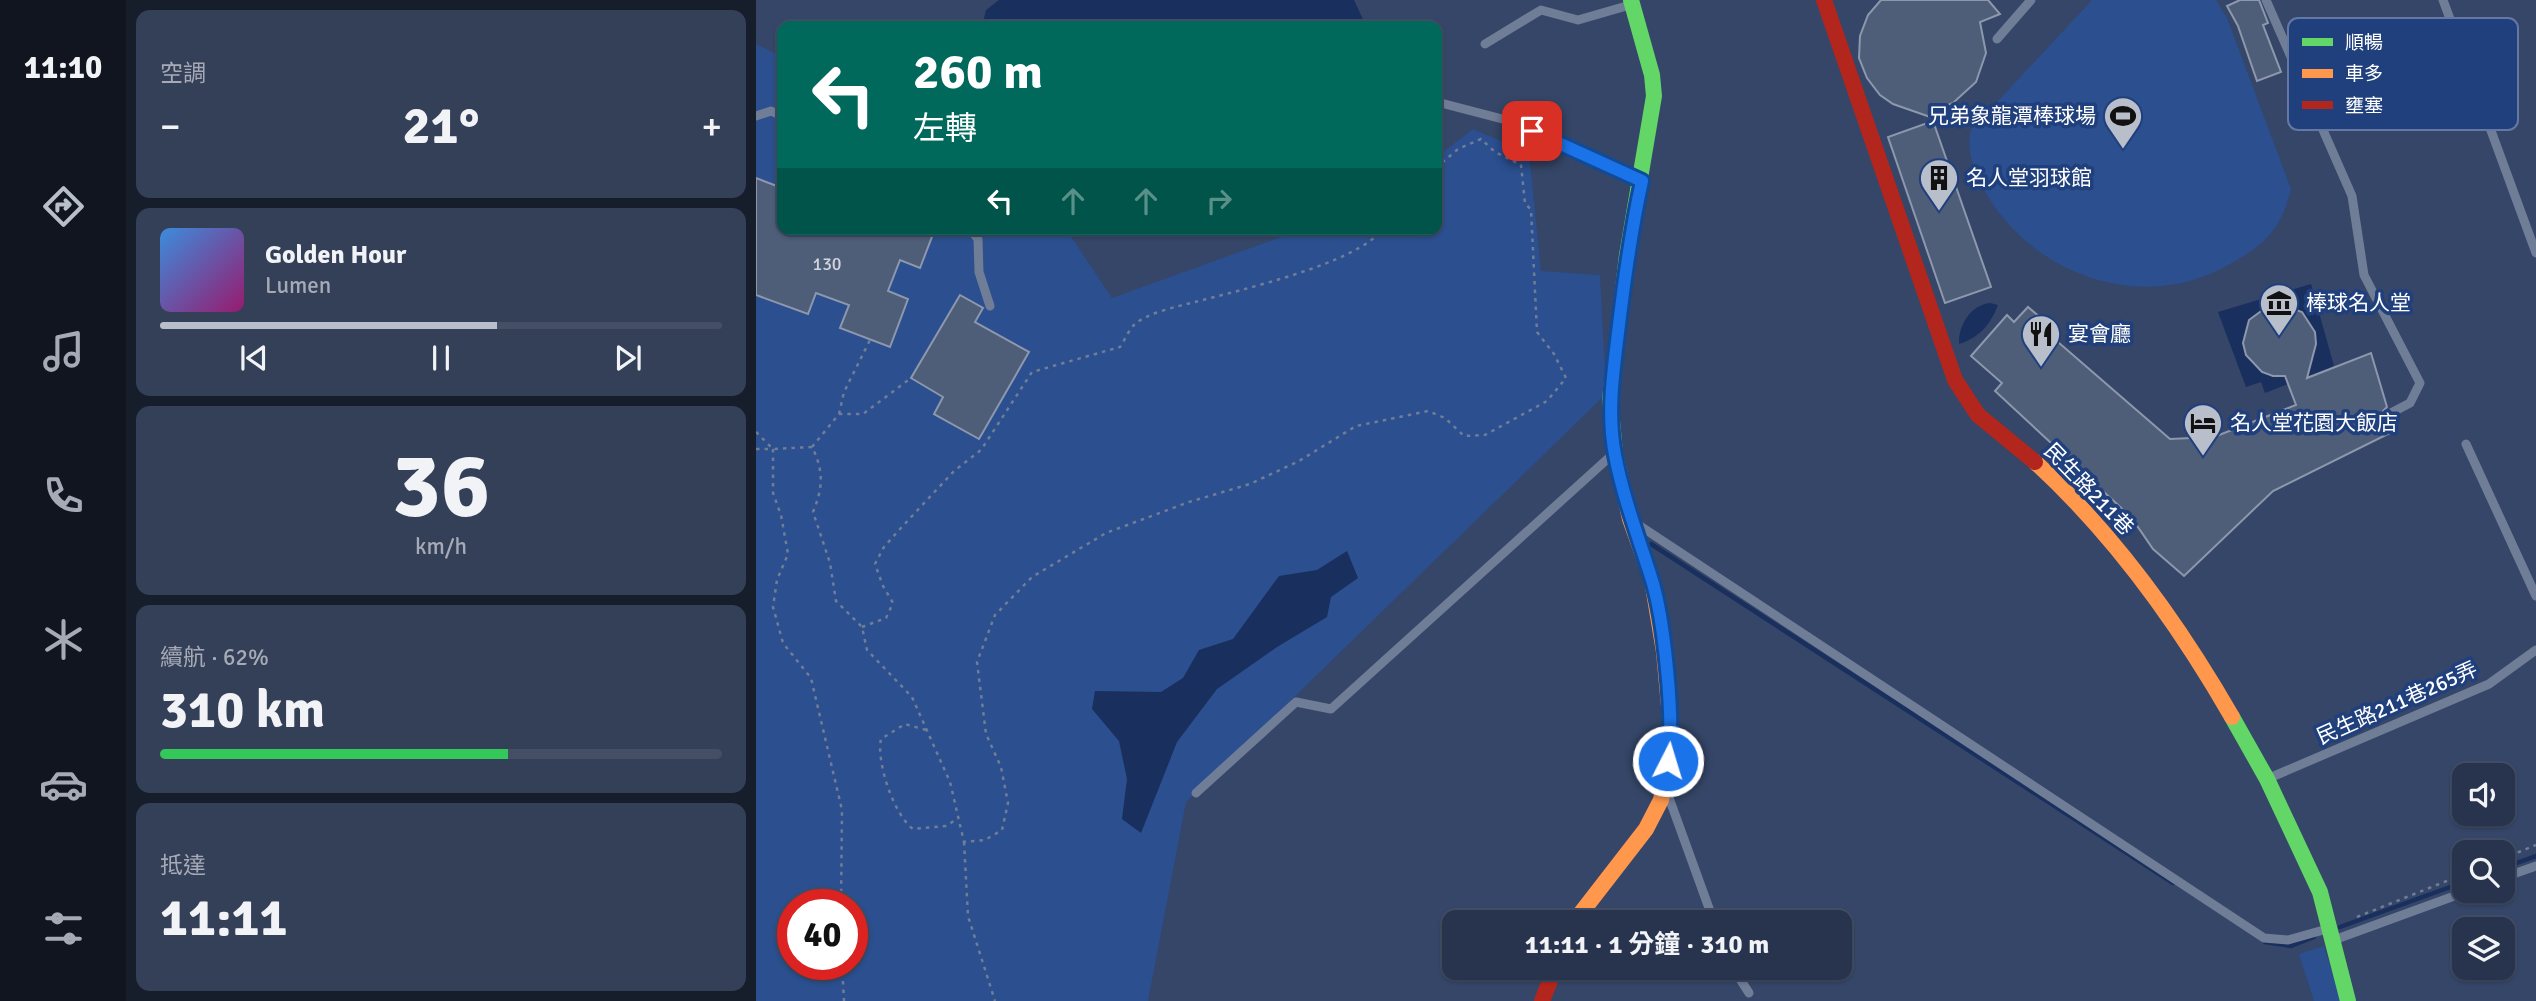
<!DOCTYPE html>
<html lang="zh-TW">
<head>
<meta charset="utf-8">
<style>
  :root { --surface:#28344e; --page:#343f58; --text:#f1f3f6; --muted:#a5aab6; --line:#444f66; --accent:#b8beca }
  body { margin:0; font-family:Signika,"Noto Sans TC",sans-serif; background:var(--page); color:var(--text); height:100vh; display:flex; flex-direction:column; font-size:26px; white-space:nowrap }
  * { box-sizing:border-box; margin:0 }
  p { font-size:23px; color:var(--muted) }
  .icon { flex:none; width:38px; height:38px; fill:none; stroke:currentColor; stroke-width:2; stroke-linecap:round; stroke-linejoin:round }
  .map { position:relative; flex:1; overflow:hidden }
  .side { display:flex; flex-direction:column; gap:10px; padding:10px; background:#161d2b; width:630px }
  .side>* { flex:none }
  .banner { position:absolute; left:21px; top:21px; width:665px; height:214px; border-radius:14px; box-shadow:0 2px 5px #0004,0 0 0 2px var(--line); background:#00695c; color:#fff; overflow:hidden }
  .tools { position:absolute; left:1696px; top:763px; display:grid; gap:14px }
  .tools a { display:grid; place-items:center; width:63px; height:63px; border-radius:14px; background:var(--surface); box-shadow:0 2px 5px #0004,0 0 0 2px var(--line); font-size:35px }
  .speed { position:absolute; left:21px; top:889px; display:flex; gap:14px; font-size:35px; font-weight:700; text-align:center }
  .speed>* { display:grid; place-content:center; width:91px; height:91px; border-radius:50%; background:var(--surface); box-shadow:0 2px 5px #0004,0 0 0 2px var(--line); line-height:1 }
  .speed .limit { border:10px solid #d22; background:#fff; color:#111 }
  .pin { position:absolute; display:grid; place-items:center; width:60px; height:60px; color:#fff; margin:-30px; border-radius:14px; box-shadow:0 4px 10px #0006 }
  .me { position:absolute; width:77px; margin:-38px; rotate:5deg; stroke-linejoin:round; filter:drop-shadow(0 0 5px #0008) }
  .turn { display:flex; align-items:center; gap:24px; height:147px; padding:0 21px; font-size:32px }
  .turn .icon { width:91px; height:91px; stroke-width:2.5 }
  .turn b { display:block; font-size:49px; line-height:60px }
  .lanes { display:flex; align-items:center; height:66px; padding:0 21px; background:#0003; justify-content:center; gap:35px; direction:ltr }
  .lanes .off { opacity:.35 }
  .big { font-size:52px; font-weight:700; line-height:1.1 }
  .side .widget { flex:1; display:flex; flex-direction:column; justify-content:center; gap:10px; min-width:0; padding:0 24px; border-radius:14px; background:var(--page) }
  .side .dial { align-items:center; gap:0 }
  .dial b { font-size:91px; line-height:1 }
  .song { display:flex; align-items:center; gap:21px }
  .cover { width:84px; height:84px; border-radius:10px; background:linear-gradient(135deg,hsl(210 70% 55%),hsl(320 70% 35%)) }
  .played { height:7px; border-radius:4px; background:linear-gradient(90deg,var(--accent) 60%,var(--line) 60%) }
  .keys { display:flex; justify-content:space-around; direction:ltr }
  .heat { display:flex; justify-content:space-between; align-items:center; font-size:38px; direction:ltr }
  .charge { height:10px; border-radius:5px; background:linear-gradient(90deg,#34c759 62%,var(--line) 0) }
  .trip { position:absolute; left:686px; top:910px; width:410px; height:70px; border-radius:14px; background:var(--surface); box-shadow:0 2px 5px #0004,0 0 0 2px var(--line); font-weight:700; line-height:70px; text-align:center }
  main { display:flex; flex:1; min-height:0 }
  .tab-bar { display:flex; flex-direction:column; width:126px; justify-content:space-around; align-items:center; background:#10151f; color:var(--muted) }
  .tab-bar .icon { width:49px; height:49px }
  .tab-bar .active { color:var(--accent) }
  .tab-bar b { font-size:32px; color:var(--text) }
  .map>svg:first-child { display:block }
  .green { fill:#2b4f8f; fill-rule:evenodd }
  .water { fill:#192f5d }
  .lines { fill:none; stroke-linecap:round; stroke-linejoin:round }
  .stream { stroke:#192f5d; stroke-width:4.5 }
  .building { fill:#4e5d78; stroke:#8e98ad; stroke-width:2 }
  .path { stroke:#707d97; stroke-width:2.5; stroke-dasharray:3.5 5; stroke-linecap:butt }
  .lane { stroke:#707d97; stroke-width:9 }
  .fast { stroke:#63d668; stroke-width:16 }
  .slow { stroke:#ff974d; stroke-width:16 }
  .jam { stroke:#b3261e; stroke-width:16 }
  .route-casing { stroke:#114b97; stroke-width:18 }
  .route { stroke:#1a73e8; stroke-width:12 }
  .labels { text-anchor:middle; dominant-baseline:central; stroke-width:7; stroke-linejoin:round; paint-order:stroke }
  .number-label { font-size:18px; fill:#d3d6dd }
  .poi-label { font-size:21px; fill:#fff; stroke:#20407d; text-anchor:start }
  .street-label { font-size:21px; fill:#fff; stroke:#20407d }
  .key { fill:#20407d; stroke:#6379a4; stroke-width:2 }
  .key-label { font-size:19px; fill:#fff }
</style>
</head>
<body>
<main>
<nav class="tab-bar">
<b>11:10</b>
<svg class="icon active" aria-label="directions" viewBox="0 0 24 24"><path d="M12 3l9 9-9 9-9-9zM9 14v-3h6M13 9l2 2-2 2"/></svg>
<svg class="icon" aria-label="music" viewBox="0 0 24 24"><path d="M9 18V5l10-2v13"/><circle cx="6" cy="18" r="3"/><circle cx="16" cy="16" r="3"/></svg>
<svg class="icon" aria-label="phone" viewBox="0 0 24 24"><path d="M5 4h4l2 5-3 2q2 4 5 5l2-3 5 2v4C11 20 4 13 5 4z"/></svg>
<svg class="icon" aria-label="climate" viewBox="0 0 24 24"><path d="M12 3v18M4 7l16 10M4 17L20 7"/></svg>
<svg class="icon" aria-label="car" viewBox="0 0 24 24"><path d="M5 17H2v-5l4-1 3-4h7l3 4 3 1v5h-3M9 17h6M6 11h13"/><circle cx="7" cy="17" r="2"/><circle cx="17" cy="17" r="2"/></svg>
<svg class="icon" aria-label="filters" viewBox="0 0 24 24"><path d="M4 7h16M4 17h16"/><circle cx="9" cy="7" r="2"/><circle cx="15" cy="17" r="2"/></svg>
</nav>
<section class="side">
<div class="widget"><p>空調</p>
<div class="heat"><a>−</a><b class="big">21°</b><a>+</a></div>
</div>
<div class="widget">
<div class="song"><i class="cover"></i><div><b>Golden Hour</b><p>Lumen</p></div></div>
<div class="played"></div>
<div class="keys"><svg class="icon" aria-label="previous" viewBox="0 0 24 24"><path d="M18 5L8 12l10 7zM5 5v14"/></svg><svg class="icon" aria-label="pause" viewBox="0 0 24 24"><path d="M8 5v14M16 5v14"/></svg><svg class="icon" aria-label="next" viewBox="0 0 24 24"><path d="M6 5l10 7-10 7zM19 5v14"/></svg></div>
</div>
<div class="widget dial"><b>36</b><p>km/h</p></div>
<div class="widget"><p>續航 · 62%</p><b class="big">310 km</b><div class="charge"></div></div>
<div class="widget"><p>抵達</p><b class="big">11:11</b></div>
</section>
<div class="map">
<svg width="1780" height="1001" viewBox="0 0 1780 1001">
  <rect width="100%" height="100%" fill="#354668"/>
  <g class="green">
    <path d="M1336,0H1460L1471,18L1535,189C1525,229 1510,244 1474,264C1386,316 1272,274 1226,186C1217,169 1210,148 1215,130Z"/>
    <path d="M0,44L26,57V229H310L356,298L547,229H681V157L717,129L773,153L785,271L844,275L850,394L430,802L392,1001H0ZM37,905H96V964H37Z"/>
    <polygon points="1568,946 1585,1001 1558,1001 1543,954"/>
  </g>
  <g class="water">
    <polygon points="243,0 598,0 610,26 226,26 230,10"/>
    <polygon points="1555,284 1578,366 1509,393 1505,382 1490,387 1462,312"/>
    <path d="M1234,303L1242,305C1234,325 1224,337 1203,344C1202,325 1215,305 1234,303Z"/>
    <polygon points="591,551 602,578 575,597 571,617 521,647 461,689 421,742 385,833 366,819 371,779 363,741 336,709 339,691 405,692 427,678 443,650 477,639 523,576 561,570"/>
  </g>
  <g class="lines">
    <g class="stream">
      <polyline points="895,544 1417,883"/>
      <polyline points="1746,868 1780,856"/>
      <polyline points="1584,927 1708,882"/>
      <polyline points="1509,942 1535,946 1558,937"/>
    </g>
  </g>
  <g class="building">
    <polygon points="1125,0 1232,0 1244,14 1224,22 1230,53 1220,82 1197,103 1174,112 1177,118 1137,104 1124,95 1111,78 1103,58 1104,36 1112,15"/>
    <polygon points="1484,0 1503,0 1512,23 1507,25 1525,72 1501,81 1482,26 1471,6"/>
    <polygon points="1177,121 1235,287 1189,303 1132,137"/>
    <polygon points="0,178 26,188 26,229 179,229 164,268 144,260 132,291 152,299 134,347 84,328 93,305 60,293 52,314 0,295"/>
    <polygon points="204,295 227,308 219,322 273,352 223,439 178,414 187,397 155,378"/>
    <polygon points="1523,304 1546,312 1559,332 1560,344 1551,378 1615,353 1631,407 1627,411 1627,417 1630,420 1636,420 1640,430 1517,491 1428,576 1397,549 1375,517 1239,391 1246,383 1215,356 1251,315 1258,322 1272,307 1285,318 1280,323 1414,439 1458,437 1540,405 1529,376 1517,376 1506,372 1490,355 1487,343 1493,320 1512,306"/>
  </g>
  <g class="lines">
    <g class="path">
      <polyline points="83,414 88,392 114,340"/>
      <path d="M0,432L17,449L56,447C68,471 67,488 57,512L74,563L80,601L106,627L111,650L156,697L194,782L208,842L229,840L246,830L252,803L245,767L230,734L221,662L239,615L276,577L350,533L433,502L494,484L543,461L600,426L672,411L689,418L708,436L729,435L791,401L810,378L798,354L781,332L775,210L769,203L765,165L739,152L725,139L702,149L681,167"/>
      <polyline points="56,447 83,414 107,414 155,378"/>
      <polyline points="0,449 17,449 17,493 25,515 32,554 21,580 17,607 27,643 55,678 62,708 86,810 85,905"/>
      <path d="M106,627L130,618L137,603L127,586L119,564L128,547L144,529L198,471L225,450L276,372L364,347C369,340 373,329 379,324C391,313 423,306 439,302C484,290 600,264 627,229"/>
      <path d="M170,730L149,724L125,739C120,762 138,815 157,829L190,826L201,819"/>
      <polyline points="208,842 212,916 239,1001"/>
      <polyline points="1746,859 1780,845"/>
      <polyline points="1601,917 1708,874"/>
      <polyline points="86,964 88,1001"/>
    </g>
    <g class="lane">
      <polyline points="1510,0 1596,196 1608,275 1664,383 1654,403 1633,414"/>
      <polyline points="1687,0 1780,253"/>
      <polyline points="1241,39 1275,0"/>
      <polyline points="729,44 785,10 822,20 874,5"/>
      <polyline points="681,102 754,121 881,178"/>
      <polyline points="0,116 15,111 26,116"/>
      <polyline points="214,229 222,239 223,272 234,306"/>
      <polyline points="1710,444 1780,596"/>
      <polyline points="881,524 1508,938 1532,940 1571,929"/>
      <polyline points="1511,779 1733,684 1780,650"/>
      <polyline points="440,793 540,702 575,709 857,454"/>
      <polyline points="912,795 958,922"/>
      <polyline points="1746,878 1780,866"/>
      <polyline points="1578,940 1712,891"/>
      <polyline points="977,968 993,993"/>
    </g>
    <g class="fast">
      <polyline points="865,479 859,453 854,399 871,255 898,96 896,75 875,0"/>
      <polyline points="1476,717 1511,779 1564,892 1592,1001"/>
    </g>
    <g class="slow">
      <path d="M1279,462C1359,535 1422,623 1476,717"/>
      <polyline points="818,922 890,829 905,800 916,739 908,652 896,580 874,519 865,479"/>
    </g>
    <g class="jam">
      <polyline points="1068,0 1199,380 1222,415 1279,462"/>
      <polyline points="786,1001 799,968"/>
    </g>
  </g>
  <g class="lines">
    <g class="route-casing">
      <path id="route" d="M776,131L886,181C875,231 868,282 862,333C857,374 851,414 859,455C867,497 882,536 895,577C908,617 919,721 912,761"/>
    </g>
    <use href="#route" class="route"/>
  </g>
  <defs>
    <g id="stadium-pin" transform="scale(2.0125)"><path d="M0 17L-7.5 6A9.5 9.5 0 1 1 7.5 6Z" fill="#b8beca" stroke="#20407d"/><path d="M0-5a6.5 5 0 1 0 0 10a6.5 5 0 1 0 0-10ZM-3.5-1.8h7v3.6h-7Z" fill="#111"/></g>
    <g id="building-pin" transform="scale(2.0125)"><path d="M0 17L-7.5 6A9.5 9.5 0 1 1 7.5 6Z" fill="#b8beca" stroke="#20407d"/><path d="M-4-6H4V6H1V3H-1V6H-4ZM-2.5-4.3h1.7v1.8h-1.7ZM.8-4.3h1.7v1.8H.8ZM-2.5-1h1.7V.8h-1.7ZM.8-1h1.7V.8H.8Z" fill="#111"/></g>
    <g id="museum-pin" transform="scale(2.0125)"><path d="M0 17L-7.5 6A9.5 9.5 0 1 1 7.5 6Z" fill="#b8beca" stroke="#20407d"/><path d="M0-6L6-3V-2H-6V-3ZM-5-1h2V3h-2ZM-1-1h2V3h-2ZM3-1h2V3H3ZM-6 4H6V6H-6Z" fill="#111"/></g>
    <g id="restaurant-pin" transform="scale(2.0125)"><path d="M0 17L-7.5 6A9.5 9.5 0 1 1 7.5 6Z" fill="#b8beca" stroke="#20407d"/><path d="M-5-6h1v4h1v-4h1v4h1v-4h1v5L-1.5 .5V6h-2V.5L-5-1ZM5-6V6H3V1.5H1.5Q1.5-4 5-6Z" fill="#111"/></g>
    <g id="hotel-pin" transform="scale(2.0125)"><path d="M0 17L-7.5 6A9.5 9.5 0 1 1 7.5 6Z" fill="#b8beca" stroke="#20407d"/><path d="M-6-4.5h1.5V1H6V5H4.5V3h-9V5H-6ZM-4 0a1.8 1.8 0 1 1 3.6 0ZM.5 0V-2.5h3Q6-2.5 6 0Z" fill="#111"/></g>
  </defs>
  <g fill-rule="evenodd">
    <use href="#stadium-pin" x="1367" y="116"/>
    <use href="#building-pin" x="1183" y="178"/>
    <use href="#museum-pin" x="1523" y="303"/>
    <use href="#restaurant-pin" x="1285" y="334"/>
    <use href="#hotel-pin" x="1447" y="423"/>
  </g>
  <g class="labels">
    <g class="number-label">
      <text x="71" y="264">130</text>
    </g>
    <g class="poi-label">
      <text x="1340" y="116" text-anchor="end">兄弟象龍潭棒球場</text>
      <text x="1210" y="178">名人堂羽球館</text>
      <text x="1550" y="303">棒球名人堂</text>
      <text x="1312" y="334">宴會廳</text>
      <text x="1474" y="423">名人堂花園大飯店</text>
    </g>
    <g class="street-label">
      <text transform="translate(1333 489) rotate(46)">民生路211巷</text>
      <text transform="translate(1641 703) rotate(-24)">民生路211巷265弄</text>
    </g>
  </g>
  <rect x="1532" y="18" width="230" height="112" rx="10" class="key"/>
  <rect x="1546" y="38" width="31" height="8" fill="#63d668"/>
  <rect x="1546" y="69" width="31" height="9" fill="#ff974d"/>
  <rect x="1546" y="101" width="31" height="8" fill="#b3261e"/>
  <g class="key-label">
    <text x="1589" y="49">順暢</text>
    <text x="1589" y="80">車多</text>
    <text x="1589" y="112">壅塞</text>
  </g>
</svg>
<div class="tools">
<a><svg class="icon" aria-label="sound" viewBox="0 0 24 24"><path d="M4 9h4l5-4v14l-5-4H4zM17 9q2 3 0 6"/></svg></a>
<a><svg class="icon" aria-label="search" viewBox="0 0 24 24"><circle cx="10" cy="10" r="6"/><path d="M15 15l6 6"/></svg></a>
<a><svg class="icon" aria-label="layers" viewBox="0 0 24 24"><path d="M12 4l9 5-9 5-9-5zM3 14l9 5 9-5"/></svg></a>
</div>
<div class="speed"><div class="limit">40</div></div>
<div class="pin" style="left:776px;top:131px;background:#d93025"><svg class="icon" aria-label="arrive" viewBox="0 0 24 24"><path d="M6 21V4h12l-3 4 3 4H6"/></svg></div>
<svg class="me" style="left:912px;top:761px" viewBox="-20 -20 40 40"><circle r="17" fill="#1a73e8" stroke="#fff" stroke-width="3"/><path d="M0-11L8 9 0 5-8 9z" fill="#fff"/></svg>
<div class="trip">11:11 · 1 分鐘 · 310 m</div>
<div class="banner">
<div class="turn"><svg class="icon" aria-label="left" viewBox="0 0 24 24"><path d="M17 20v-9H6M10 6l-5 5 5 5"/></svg><div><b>260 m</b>左轉</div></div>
<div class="lanes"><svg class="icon" aria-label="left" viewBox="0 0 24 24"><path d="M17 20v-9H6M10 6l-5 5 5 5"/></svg><svg class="icon off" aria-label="ahead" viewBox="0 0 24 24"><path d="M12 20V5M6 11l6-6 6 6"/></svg><svg class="icon off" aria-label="ahead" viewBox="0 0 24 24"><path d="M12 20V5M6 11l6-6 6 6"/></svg><svg class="icon off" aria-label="right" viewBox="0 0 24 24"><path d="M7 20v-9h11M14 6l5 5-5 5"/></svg></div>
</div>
</div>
</main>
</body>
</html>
